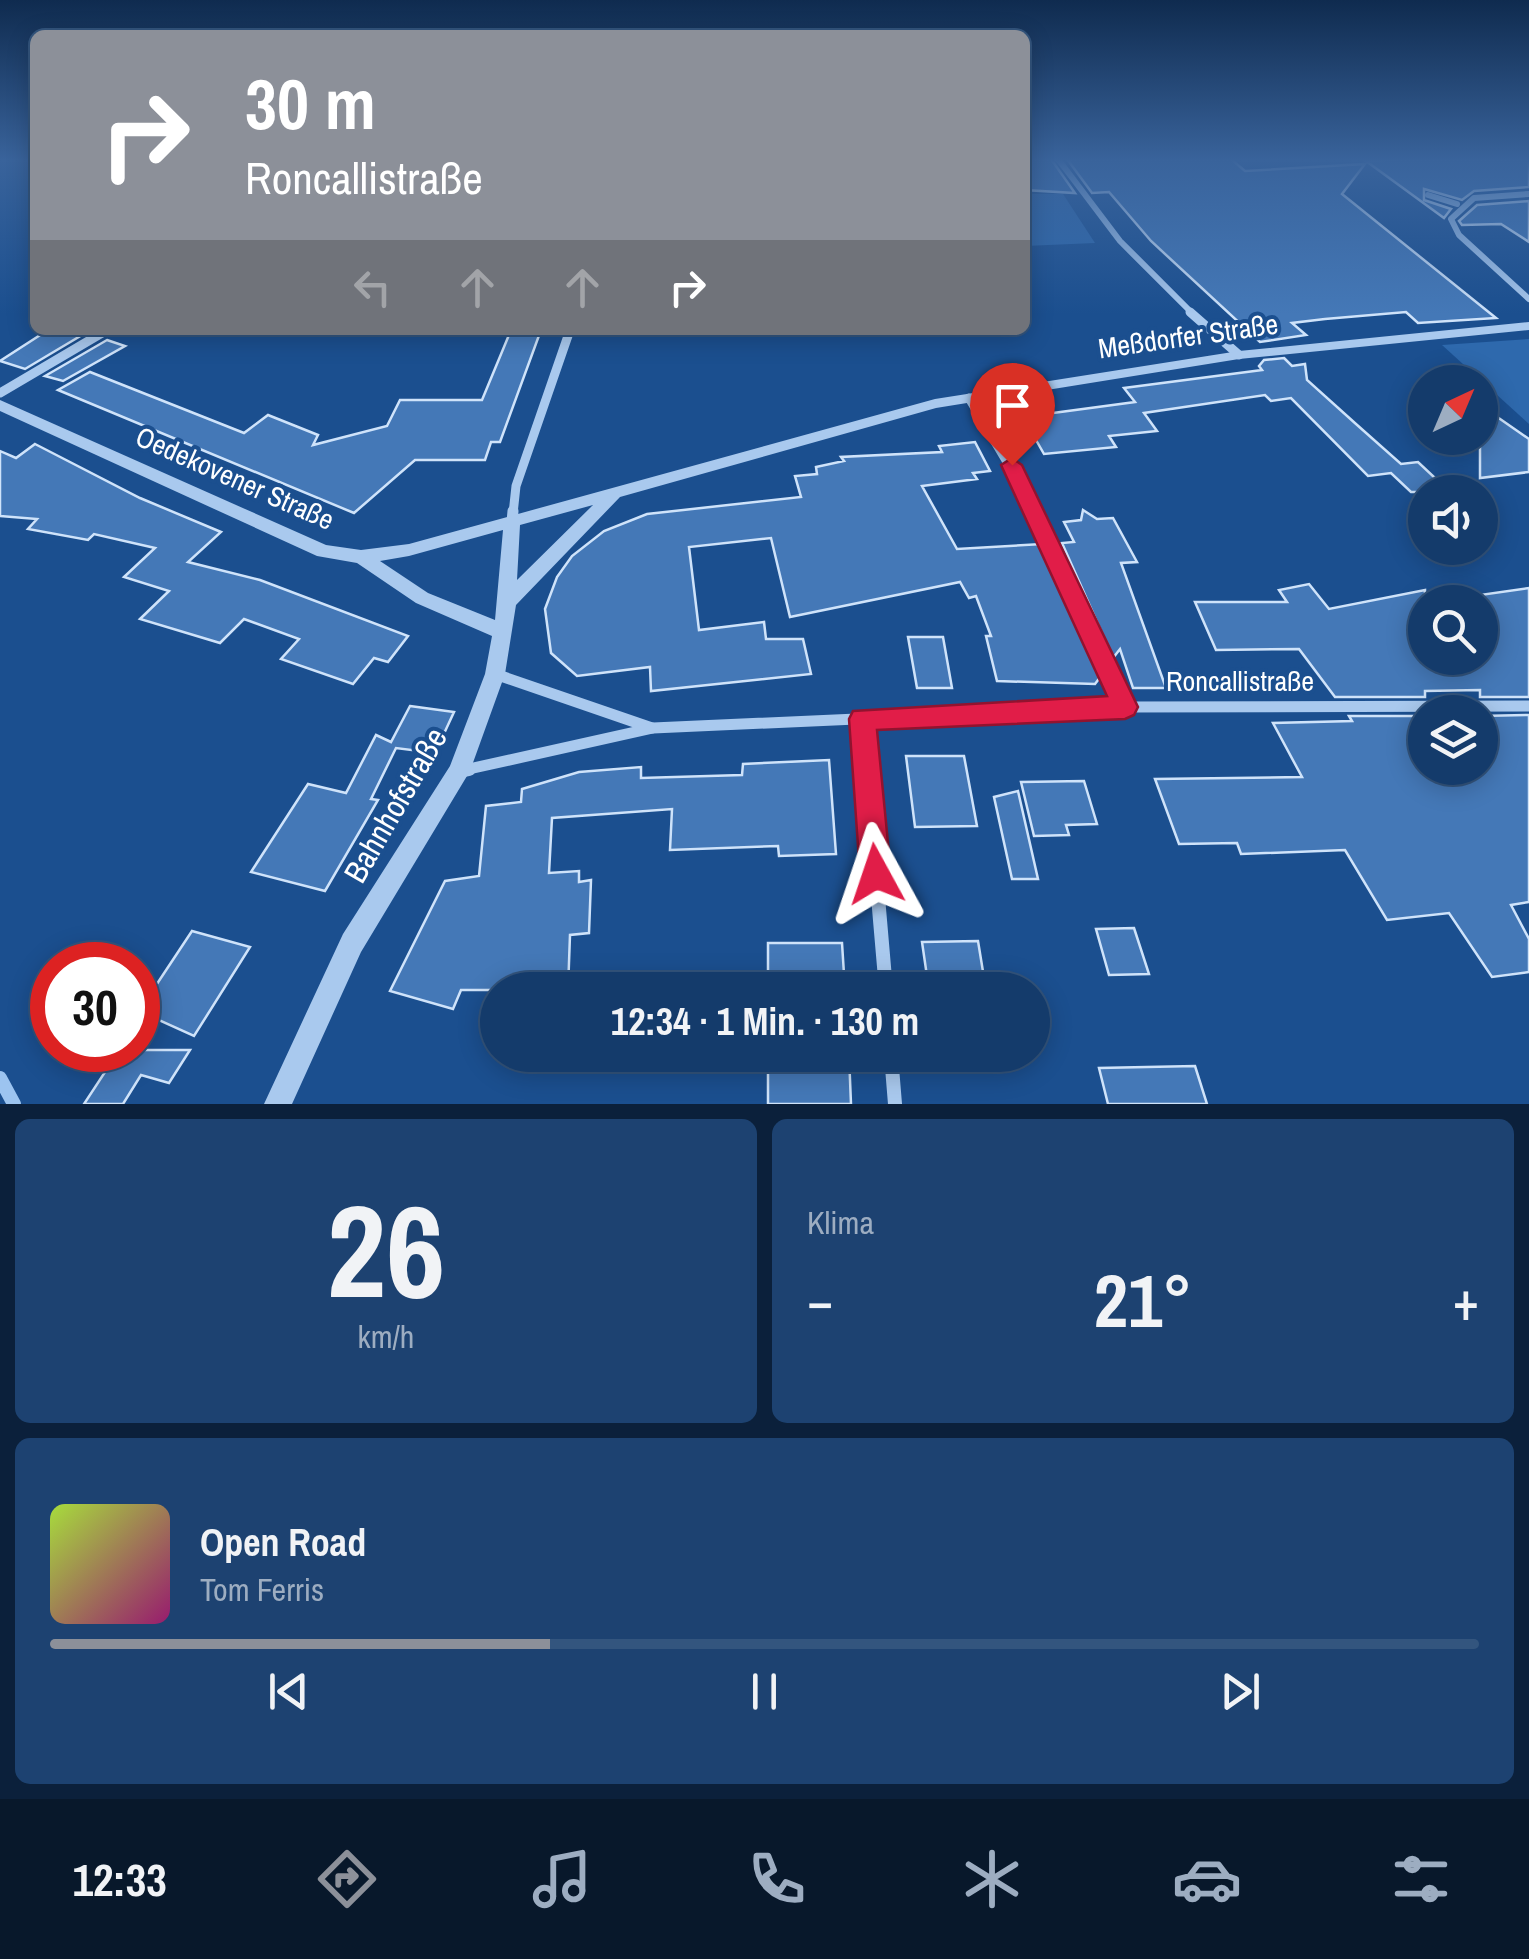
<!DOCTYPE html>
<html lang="de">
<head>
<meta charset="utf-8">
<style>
  :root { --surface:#143b6b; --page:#1d4271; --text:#f1f3f6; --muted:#9dadc1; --line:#33557e; --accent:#8c9099 }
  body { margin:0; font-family:"Archivo Narrow",sans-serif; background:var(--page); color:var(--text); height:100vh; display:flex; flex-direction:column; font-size:38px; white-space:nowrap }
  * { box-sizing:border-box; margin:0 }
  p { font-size:32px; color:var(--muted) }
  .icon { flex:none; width:55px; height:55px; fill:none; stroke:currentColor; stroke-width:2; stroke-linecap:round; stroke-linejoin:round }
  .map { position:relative; height:1104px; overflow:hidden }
  .side { display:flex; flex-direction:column; gap:15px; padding:15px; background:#0b203b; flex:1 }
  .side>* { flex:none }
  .top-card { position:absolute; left:30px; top:30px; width:1000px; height:305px; border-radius:15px; box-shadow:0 5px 25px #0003,0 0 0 2px var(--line); background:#8c9099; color:#fff; overflow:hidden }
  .needle { width:65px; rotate:44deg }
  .buttons { position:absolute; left:1408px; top:365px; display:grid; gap:20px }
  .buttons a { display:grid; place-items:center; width:90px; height:90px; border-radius:50%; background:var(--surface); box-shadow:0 5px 25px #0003,0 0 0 2px var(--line); font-size:50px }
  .speed { position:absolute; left:30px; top:942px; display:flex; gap:20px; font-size:50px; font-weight:700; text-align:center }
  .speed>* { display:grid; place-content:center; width:130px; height:130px; border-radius:50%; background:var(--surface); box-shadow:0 5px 25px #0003,0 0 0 2px var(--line); line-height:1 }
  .speed .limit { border:15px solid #d22; background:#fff; color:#111 }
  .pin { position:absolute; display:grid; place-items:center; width:85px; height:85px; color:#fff; margin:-102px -42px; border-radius:50% 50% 50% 0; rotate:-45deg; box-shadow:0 0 10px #0007 }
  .pin .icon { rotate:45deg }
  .me { position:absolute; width:110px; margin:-55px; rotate:355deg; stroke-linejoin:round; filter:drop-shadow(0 0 8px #0008) }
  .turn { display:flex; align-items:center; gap:35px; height:210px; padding:0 50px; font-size:45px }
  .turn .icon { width:130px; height:130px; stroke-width:2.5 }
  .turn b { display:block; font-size:70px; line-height:85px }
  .lanes { display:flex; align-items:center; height:95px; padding:0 50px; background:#0003; justify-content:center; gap:50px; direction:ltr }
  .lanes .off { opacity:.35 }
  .big { font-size:75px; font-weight:700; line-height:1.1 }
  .side .tile { flex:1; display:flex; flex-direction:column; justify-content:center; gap:15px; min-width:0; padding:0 35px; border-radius:15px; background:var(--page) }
  .side .dial { align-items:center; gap:0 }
  .dial b { font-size:130px; line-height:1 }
  .song { display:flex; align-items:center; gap:30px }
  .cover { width:120px; height:120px; border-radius:15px; background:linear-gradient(135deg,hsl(80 70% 55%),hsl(320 70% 35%)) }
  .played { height:10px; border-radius:5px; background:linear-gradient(90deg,var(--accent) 35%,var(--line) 35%) }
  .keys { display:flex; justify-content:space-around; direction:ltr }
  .heat { display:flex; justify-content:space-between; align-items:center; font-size:55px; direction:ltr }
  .side .tiles { flex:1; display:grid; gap:15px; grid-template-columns:1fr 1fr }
  .tile:last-child { grid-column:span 2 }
  .trip { position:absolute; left:480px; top:972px; width:570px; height:100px; border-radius:50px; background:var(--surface); box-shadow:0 5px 25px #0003,0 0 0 2px var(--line); font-weight:700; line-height:100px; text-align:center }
  .dock { display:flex; height:160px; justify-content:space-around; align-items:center; background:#08182b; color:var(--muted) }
  .dock .icon { width:70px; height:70px }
  .dock .selected { color:var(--accent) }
  .dock b { font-size:45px; color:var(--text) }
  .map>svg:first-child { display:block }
  .green { fill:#2e69ad }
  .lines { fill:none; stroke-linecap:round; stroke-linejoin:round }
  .stream { stroke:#9cc4f0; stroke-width:14 }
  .building { fill:#4478b7; stroke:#cfe3fa; stroke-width:2.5 }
  .minor-far3 { stroke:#a9c9ee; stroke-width:6 }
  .minor-far2 { stroke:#a9c9ee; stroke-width:9 }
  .minor-far1 { stroke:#a9c9ee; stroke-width:11 }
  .minor { stroke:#a9c9ee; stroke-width:14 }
  .tertiary { fill:#a9c9ee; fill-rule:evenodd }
  .route { fill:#e11d48; stroke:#92132f; stroke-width:2.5 }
  .labels { text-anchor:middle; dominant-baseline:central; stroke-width:8; stroke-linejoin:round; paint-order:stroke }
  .street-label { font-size:28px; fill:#fff; stroke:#1b4f8f }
  .near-street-label { font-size:32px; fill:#fff; stroke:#1b4f8f }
</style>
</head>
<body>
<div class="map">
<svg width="1529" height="1104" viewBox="0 0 1529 1104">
  <rect width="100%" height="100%" fill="#1b4f8f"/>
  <g class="green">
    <polygon points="1025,194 1063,194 1095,243 1025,246"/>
    <polygon points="1529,339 1529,424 1442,345"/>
  </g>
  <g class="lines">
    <polyline class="stream" points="0,1078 14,1104"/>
  </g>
  <g class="building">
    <polygon points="1025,159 1051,159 1075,193 1025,190"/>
    <polygon points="1067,159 1231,159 1245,171 1365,164 1342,194 1496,318 1418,323 1406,312 1325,319 1292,323 1306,335 1260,342 1151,241 1109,192 1092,193"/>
    <polygon points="1404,159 1529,159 1529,187 1474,191 1462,200 1424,189 1424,200 1451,209 1444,218 1366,161"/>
    <polygon points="1529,201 1529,242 1501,224 1462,225 1459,221 1477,205"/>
    <polygon points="48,330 87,332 25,369 0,361"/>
    <polygon points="511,330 541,330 500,442 491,442 485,460 415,460 354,513 58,390 90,372 244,433 268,415 318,435 313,445 387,426 400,400 482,400"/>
    <polygon points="107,340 125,346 63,381 45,376"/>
    <polygon points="1284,358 1292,366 1305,364 1307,380 1356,424 1401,464 1418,462 1450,492 1411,492 1391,473 1368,476 1291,398 1271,401 1265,395 1144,413 1157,431 1109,436 1116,447 1044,454 1023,417 1135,402 1124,388 1262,370 1259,366 1264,360"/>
    <polygon points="1480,405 1529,439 1529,472 1480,478"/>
    <polygon points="975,442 990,471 973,473 977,479 922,486 957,549 1042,544 1101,676 1095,684 997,681 986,636 991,636 976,596 969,598 960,582 790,617 771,538 689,547 699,630 764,622 766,639 803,639 811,674 651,691 650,667 577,676 551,653 545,609 557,577 572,556 604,531 647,514 801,497 795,476 817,474 816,467 844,461 841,457 942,452 939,446"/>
    <polygon points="35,444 140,498 221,532 188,562 260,580 408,636 388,662 374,658 353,684 281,659 299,639 244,619 220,643 140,619 169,591 124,577 155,548 94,534 88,540 28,529 37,519 0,516 0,451 16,458"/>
    <polygon points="1083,510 1097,519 1113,518 1137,562 1121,563 1166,688 1133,688 1120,649 1113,658 1062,543 1074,542 1064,522 1081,520"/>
    <polygon points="1309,584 1329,609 1425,590 1425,658 1480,658 1480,595 1529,588 1529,697 1480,697 1480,690 1425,691 1425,697 1335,697 1299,649 1216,650 1195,602 1287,602 1279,590"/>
    <polygon points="908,637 943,637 952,688 917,688"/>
    <polygon points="410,706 454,712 435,753 396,748 371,799 378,800 325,891 251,872 308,784 346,793 376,735 391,742"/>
    <polygon points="1529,715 1529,902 1511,905 1529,939 1529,972 1492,977 1449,913 1387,920 1345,850 1241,854 1237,843 1179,844 1155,779 1302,777 1273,723 1352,721 1349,716 1425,716 1425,768 1480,768 1480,716"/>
    <polygon points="906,756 964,756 977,826 915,827"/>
    <polygon points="829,760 836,854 779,856 778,846 670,850 672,809 552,818 549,873 579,871 579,882 591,880 589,933 570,935 568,990 461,990 453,1009 390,991 445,881 479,876 486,806 521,802 522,789 579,772 641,767 641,778 742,775 743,764"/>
    <polygon points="1084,781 1097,824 1066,825 1069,835 1034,836 1021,782"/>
    <polygon points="1018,791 1038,879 1012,879 994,797"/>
    <polygon points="1134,928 1149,974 1109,975 1096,929"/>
    <polygon points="192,931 250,947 194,1036 139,1011"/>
    <polygon points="978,941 986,990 929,990 922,942"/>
    <polygon points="768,943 842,943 845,990 768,990"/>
    <polygon points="82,1050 190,1050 169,1083 141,1075 123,1104 84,1104 109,1066 81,1057"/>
    <polygon points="768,1055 849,1055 851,1104 768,1104"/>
    <polygon points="1195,1066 1207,1104 1108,1104 1099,1068"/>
  </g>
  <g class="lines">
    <g class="minor-far3">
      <polyline points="1058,159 1120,241 1193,314"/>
      <polyline points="1529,194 1474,198 1451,219 1459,235 1529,299"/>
      <polyline points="1428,195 1457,204"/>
    </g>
    <g class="minor-far2">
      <polyline points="1190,312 1239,355"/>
      <polyline points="0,393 107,330"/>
      <polyline points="969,398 1038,514"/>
      <polyline points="513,514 516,486 570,330"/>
    </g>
    <g class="minor-far1">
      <polyline points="1037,511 1125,707"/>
      <polyline points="512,522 513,511"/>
      <polyline points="495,674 652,728"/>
      <polyline points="863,719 867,772"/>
      <polyline points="460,771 653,728 1125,707 1529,706"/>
    </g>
    <g class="minor">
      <polyline points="867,769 886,990"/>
      <polyline points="460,771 469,769"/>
      <polyline points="891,1055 895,1104"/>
    </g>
    <path class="tertiary" d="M1529,322V330L1239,359L936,408L620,497L516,605L505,674L470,771L361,952L292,1104H264L343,934L450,766L485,674L492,636L416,603L357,563L317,556L0,411V400L326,545L361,550L409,544L935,399L1239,351ZM593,505L517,580L520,525ZM503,530L495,620L428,593L380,561L409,556Z"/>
  </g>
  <linearGradient id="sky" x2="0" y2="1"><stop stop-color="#0f2b4f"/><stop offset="0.51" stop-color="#39639b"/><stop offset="1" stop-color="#39639b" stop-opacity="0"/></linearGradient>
  <rect width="1529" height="314" fill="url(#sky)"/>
  <polygon class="route" points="1012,458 1022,465 1138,707 1134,715 1125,719 877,730 891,874 887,885 876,889 865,885 860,874 849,719 853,711 1107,696 1001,465"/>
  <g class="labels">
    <g class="street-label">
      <text transform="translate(1188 336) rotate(-8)">Meßdorfer Straße</text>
      <text transform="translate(235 478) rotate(24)">Oedekovener Straße</text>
      <text x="1240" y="681">Roncallistraße</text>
    </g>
    <g class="near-street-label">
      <text transform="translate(395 805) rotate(-60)">Bahnhofstraße</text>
    </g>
  </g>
</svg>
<div class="buttons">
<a><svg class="needle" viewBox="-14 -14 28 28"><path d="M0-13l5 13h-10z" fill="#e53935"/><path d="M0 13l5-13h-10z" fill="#9dadc1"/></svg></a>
<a><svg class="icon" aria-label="sound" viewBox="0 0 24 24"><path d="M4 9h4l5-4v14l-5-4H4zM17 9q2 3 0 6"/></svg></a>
<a><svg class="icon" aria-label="search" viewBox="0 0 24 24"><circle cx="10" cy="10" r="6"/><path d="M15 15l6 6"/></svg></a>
<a><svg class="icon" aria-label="layers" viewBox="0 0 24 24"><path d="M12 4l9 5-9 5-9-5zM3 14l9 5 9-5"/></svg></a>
</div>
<div class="speed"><div class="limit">30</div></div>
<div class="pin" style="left:1012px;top:465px;background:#d93025"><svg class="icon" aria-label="arrive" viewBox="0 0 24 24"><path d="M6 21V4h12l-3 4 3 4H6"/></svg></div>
<svg class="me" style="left:876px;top:874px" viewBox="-20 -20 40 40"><path d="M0-17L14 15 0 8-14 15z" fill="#e11d48" stroke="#fff" stroke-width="4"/></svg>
<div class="trip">12:34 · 1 Min. · 130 m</div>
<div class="top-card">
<div class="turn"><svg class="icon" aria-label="right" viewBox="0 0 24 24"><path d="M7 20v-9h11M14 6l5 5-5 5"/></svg><div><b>30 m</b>Roncallistraße</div></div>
<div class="lanes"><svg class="icon off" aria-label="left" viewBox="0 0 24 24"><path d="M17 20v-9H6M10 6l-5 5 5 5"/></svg><svg class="icon off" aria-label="ahead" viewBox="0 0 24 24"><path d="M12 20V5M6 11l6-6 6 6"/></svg><svg class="icon off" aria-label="ahead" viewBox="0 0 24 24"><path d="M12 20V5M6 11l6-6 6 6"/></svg><svg class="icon" aria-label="right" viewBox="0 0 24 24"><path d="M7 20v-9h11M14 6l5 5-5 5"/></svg></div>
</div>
</div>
<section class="side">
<div class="tiles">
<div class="tile dial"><b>26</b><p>km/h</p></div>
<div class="tile"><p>Klima</p>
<div class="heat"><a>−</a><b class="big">21°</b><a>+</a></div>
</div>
<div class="tile">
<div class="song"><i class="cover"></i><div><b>Open Road</b><p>Tom Ferris</p></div></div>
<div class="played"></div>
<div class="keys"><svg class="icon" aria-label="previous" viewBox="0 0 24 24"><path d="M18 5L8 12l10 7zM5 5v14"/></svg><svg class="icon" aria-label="pause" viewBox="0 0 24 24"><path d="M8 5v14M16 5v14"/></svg><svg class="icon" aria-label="next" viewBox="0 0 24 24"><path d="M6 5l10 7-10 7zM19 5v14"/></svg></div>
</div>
</div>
</section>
<nav class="dock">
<b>12:33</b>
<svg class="icon selected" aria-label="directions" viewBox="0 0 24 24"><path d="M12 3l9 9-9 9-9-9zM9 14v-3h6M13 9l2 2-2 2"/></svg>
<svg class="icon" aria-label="music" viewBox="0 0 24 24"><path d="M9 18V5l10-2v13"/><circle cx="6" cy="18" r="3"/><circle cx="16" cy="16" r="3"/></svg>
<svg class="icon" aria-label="phone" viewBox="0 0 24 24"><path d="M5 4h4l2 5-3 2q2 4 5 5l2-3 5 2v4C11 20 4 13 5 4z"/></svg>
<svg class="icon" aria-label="climate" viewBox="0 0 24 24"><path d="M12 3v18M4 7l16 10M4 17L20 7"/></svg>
<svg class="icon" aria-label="car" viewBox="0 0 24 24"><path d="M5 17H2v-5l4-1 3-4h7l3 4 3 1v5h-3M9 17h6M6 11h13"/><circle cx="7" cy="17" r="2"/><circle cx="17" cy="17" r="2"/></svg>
<svg class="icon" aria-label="filters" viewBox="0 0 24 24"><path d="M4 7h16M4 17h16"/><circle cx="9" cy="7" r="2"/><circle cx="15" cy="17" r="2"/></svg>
</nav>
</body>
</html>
